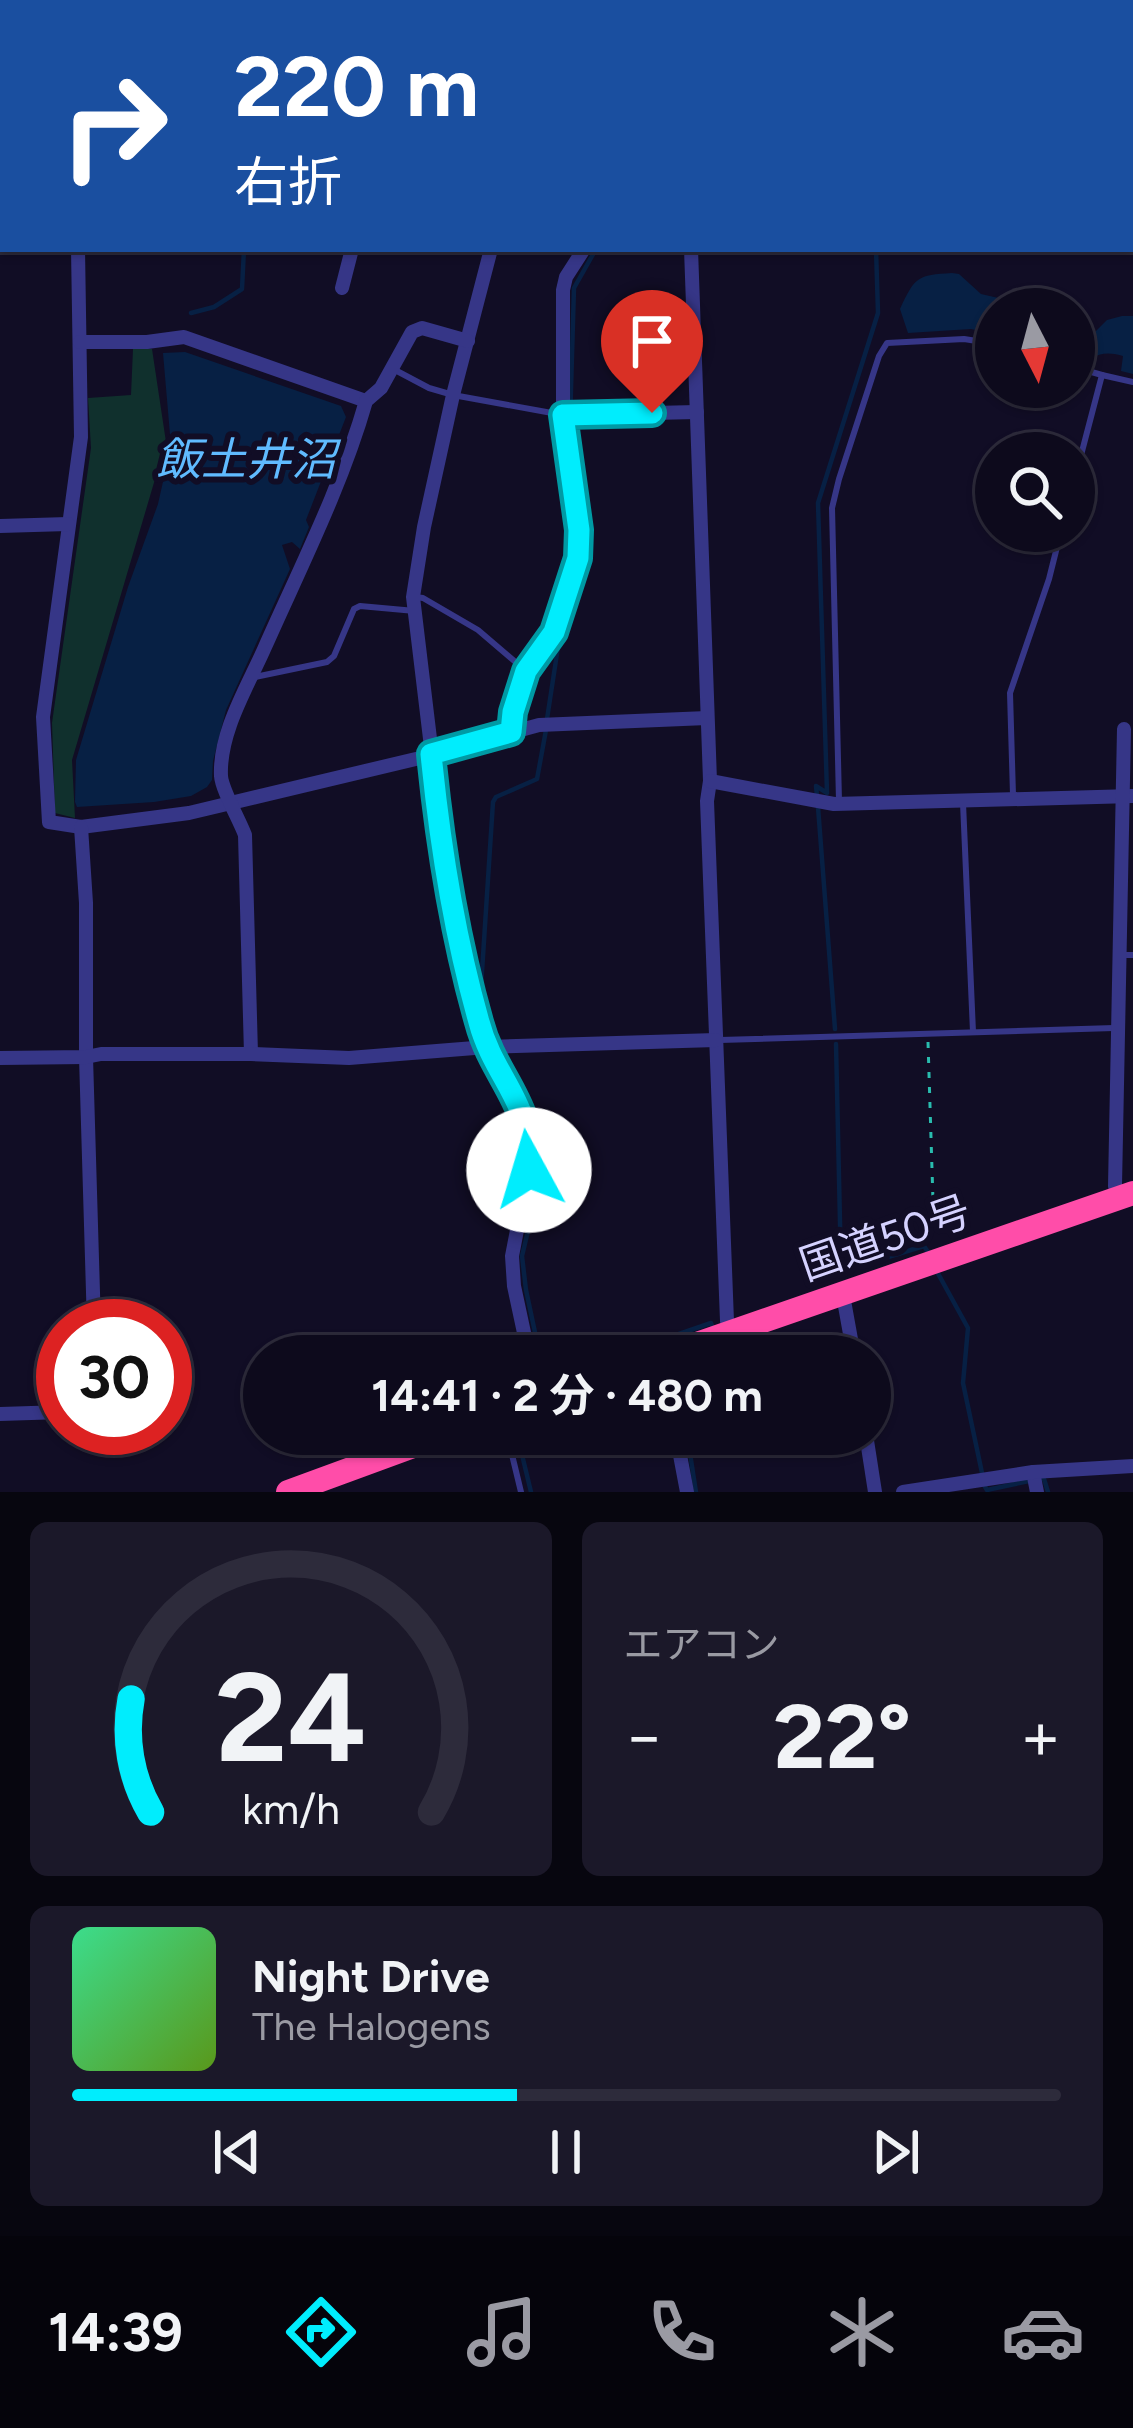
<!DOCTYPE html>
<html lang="ja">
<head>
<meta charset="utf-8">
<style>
  :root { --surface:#0d0a1c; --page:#1b1829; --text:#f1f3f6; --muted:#9a9aa3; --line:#2d2b3b; --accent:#00edfd }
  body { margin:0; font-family:Figtree,"Noto Sans JP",sans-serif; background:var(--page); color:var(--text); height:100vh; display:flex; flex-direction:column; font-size:45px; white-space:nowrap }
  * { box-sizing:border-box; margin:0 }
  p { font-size:39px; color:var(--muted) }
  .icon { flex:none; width:66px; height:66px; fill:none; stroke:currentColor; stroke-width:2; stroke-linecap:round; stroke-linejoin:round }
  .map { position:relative; height:1492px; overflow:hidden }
  .panel { display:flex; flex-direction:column; gap:30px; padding:30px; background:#07060f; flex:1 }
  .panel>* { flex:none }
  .guide { position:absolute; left:0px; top:0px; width:1134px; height:252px; box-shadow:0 3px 9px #0004,0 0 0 3px var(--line); background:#1a4fa0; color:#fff; overflow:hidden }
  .needle { width:78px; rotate:174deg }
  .fabs { position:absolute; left:975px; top:288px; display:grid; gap:24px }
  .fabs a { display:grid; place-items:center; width:120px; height:120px; border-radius:50%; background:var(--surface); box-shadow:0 3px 9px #0004,0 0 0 3px var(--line); font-size:60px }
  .speed { position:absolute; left:36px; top:1299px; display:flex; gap:24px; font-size:60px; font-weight:700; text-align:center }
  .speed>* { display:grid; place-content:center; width:156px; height:156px; border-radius:50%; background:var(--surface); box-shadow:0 3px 9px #0004,0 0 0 3px var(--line); line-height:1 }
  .speed .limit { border:18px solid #d22; background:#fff; color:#111 }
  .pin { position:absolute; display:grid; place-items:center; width:102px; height:102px; color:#fff; margin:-123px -51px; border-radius:50% 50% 50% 0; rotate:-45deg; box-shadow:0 0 12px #0007 }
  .pin .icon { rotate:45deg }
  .me { position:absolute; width:132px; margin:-66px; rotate:354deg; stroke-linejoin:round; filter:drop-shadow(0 0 9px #0008) }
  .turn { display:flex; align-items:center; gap:42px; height:252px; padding:0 36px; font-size:54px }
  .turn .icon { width:156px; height:156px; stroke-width:2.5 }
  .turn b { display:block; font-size:84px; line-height:102px }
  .big { font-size:90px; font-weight:700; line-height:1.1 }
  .panel .tile { flex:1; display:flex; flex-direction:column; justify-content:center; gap:18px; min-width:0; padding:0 42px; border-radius:18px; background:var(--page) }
  .panel .dial { align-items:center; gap:0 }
  .dial svg { height:312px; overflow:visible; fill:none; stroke:var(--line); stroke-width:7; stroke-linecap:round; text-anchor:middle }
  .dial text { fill:var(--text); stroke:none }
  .song { display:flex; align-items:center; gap:36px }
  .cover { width:144px; height:144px; border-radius:18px; background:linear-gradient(135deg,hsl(150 70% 55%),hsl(90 70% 35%)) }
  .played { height:12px; border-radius:6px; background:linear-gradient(90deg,var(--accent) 45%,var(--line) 45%) }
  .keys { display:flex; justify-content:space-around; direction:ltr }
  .heat { display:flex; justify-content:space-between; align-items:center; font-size:66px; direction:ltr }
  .panel .tiles { flex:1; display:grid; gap:30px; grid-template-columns:1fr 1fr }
  .tile:last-child { grid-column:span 2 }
  .trip { position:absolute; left:243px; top:1335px; width:648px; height:120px; border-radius:60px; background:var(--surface); box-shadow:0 3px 9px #0004,0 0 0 3px var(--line); font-weight:700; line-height:120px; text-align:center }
  .menu { display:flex; height:192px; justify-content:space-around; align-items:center; background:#05040b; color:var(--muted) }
  .menu .icon { width:84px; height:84px }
  .menu .selected { color:var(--accent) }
  .menu b { font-size:54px; color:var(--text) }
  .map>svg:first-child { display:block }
  .green { fill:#10302d }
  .water { fill:#072044 }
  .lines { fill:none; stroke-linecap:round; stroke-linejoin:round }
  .stream { stroke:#072044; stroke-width:4.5 }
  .street-tunnel { stroke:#2e2b46; stroke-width:14; stroke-dasharray:14 7; stroke-linecap:butt }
  .path { stroke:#29bcae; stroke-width:3; stroke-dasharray:6 9; stroke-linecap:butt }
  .lane { stroke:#363687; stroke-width:6 }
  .street { stroke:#363687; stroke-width:14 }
  .primary { stroke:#bb59ff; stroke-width:21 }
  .highway { stroke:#ff4da9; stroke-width:24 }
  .route-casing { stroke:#009aa4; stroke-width:30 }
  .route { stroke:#00edfd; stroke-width:21 }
  .labels { text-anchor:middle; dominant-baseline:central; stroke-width:12; stroke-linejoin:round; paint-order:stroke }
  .street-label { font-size:42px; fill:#d5d2ff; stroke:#110d25 }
  .water-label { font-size:45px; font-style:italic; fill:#60bbff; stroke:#110d25 }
</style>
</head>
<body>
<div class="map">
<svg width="1133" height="1492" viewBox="0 0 1133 1492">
  <rect width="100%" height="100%" fill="#110d25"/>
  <polygon class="green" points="133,349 152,349 166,442 72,760 75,818 55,813 52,723 91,448 88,398 131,395"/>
  <g class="water">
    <path d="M952,273L959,274L981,294L1046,309H996V334L971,329L908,333L900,309C915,277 917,275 952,273Z"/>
    <path d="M1122,316H1133V374L1121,371L1123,356C1095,348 1097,362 1074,360V335L1088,339L1107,320Z"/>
    <polygon points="185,352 341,406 346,417 306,520 309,527 300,549 292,542 282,545 290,569 226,710 213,761 212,780 207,787 191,796 154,802 77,807 75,802 76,760 128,587 158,504 171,446 163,353"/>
  </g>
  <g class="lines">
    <g class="stream">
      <polyline points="191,313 214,307 242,289 244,249"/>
      <polyline points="547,719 560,634 584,565 584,516 570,423 574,288 596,249"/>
      <polyline points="817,796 816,786 827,793 818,503 878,313 876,249"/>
      <polyline points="818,807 835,1029"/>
      <polyline points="498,1041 481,987 493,802 496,797 537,779 546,730"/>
      <polyline points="836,1044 841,1267 846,1270 924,1246 928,1252"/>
      <polyline points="503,1051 535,1112 545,1160 522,1256 526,1290 540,1356"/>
      <polyline points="935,1268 968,1328 963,1383 982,1473"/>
      <polyline points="719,1350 721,1356"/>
      <polyline points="615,1356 711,1323 713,1328"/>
      <polyline points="517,1434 531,1492"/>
      <polyline points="687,1434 696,1492"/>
      <polyline points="1040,1479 1044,1479 1048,1492"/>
      <polyline points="984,1485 987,1490 1029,1481"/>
    </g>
    <polyline class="street-tunnel" points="684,0 684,3"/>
    <polyline class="path" points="928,1042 933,1201"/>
    <g class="lane">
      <polyline points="1074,367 1102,375 1074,482"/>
      <polyline points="395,370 429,388 453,395 563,415 579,530 578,558 553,631 526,671 513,712 511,732"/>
      <polyline points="1102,375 1133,382"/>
      <polyline points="415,597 423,598 478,630 526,671"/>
      <polyline points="255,677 327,662 334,656 354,609 360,606 415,611"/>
      <polyline points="1013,795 1010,693 1049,579 1061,531"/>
      <polyline points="839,801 832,508 839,479 879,356 887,343 964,339 996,344"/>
      <polyline points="963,803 973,1032"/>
      <polyline points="1121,955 1133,955"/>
      <polyline points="720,1040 1114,1028"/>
      <polyline points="507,1434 521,1492"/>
    </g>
    <g class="street">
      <polyline points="0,26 3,26"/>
      <polyline points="78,249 81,437 43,717 49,822 81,827 189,813 420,758 539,725 707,718"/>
      <polyline points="491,249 453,395 424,527 413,597 449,897 482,1035 520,1105 527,1130 530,1163 512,1256 514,1286 529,1356"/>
      <polyline points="584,249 566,277 563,290 563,415 697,412"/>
      <polyline points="691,249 710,781 707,801 727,1321 730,1333"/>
      <polyline points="342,288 352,249"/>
      <polyline points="80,342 147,342 184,337 366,401"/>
      <polyline points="0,526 68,524"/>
      <polyline points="710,781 834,804 1133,796"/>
      <polyline points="81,827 86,903 86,1057 94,1326"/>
      <path d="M251,1054L245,835C239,819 222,790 221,776C219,732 248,686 265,647C301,566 342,485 366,401L381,388L412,332L422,328L468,341"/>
      <polyline points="0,1058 86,1057 101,1054 251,1054 349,1058 487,1047 716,1040"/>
      <polyline points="1119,1198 1115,1186 1124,729"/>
      <polyline points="843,1295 854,1356"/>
      <polyline points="0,1414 63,1412"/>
      <polyline points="676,1434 687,1492"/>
      <polyline points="866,1434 875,1492"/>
      <polyline points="1033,1472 1037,1492"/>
      <polyline points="903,1492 1033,1472 1133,1466"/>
    </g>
    <polyline class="primary" points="1131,36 1133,48"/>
    <g class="highway">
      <polyline points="172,0 265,3"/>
      <polyline points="404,3 544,0"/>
      <polyline points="885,3 908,0"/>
      <polyline points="0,6 3,6"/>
      <polyline points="1131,12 1133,12"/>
      <polyline points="662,1356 1133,1193"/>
      <polyline points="288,1492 446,1434"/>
    </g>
  </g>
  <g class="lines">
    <g class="route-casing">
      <path id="route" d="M529,1170C535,1104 494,1079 479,1022C454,934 440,845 431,754L511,732L513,712L526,671L554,632L578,558L579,530L563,415L652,413"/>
    </g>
    <use href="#route" class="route"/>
  </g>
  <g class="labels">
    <g class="street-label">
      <text transform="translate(885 1238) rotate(-19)">国道50号</text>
    </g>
    <g class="water-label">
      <text x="246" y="459">飯土井沼</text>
    </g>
  </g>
</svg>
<div class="fabs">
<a><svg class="needle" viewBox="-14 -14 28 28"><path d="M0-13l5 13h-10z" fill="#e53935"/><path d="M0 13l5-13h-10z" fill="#9a9aa3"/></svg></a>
<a><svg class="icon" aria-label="search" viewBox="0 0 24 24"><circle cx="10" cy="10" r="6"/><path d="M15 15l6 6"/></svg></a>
</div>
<div class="speed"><div class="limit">30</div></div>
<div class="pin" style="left:652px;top:413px;background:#d93025"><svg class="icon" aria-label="arrive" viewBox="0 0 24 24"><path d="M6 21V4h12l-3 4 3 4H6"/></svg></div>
<svg class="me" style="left:529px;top:1170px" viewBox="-20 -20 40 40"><circle r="19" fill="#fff"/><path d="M0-13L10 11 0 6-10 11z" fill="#00edfd"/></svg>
<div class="trip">14:41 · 2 分 · 480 m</div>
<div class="guide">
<div class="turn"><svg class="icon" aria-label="right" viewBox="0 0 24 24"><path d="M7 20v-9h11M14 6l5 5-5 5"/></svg><div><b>220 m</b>右折</div></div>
</div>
</div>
<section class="panel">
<div class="tiles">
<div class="tile dial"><svg viewBox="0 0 100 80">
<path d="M14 69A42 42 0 1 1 86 69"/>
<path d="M14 69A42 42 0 0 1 9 40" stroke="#00edfd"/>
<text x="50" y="56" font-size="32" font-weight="700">24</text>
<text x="50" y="72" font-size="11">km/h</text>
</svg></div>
<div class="tile"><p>エアコン</p>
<div class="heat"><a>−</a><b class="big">22°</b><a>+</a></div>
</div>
<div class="tile">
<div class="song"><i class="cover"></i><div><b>Night Drive</b><p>The Halogens</p></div></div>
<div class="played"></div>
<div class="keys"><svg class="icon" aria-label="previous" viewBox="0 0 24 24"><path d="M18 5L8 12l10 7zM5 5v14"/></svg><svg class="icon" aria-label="pause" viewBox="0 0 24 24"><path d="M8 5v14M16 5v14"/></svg><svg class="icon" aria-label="next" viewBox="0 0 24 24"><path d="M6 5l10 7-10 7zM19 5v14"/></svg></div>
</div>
</div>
</section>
<nav class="menu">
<b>14:39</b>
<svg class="icon selected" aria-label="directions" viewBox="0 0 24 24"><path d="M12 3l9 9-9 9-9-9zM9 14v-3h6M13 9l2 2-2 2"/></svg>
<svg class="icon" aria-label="music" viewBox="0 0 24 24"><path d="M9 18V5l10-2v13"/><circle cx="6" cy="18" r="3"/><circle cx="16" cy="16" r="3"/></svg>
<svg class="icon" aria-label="phone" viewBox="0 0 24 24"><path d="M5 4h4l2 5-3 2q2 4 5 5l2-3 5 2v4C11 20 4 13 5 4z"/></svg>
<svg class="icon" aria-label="climate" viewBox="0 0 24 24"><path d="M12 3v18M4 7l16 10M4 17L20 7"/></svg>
<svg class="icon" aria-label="car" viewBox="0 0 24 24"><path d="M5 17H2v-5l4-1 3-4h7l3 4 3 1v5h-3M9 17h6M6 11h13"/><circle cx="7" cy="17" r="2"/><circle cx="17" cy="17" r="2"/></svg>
</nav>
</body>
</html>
